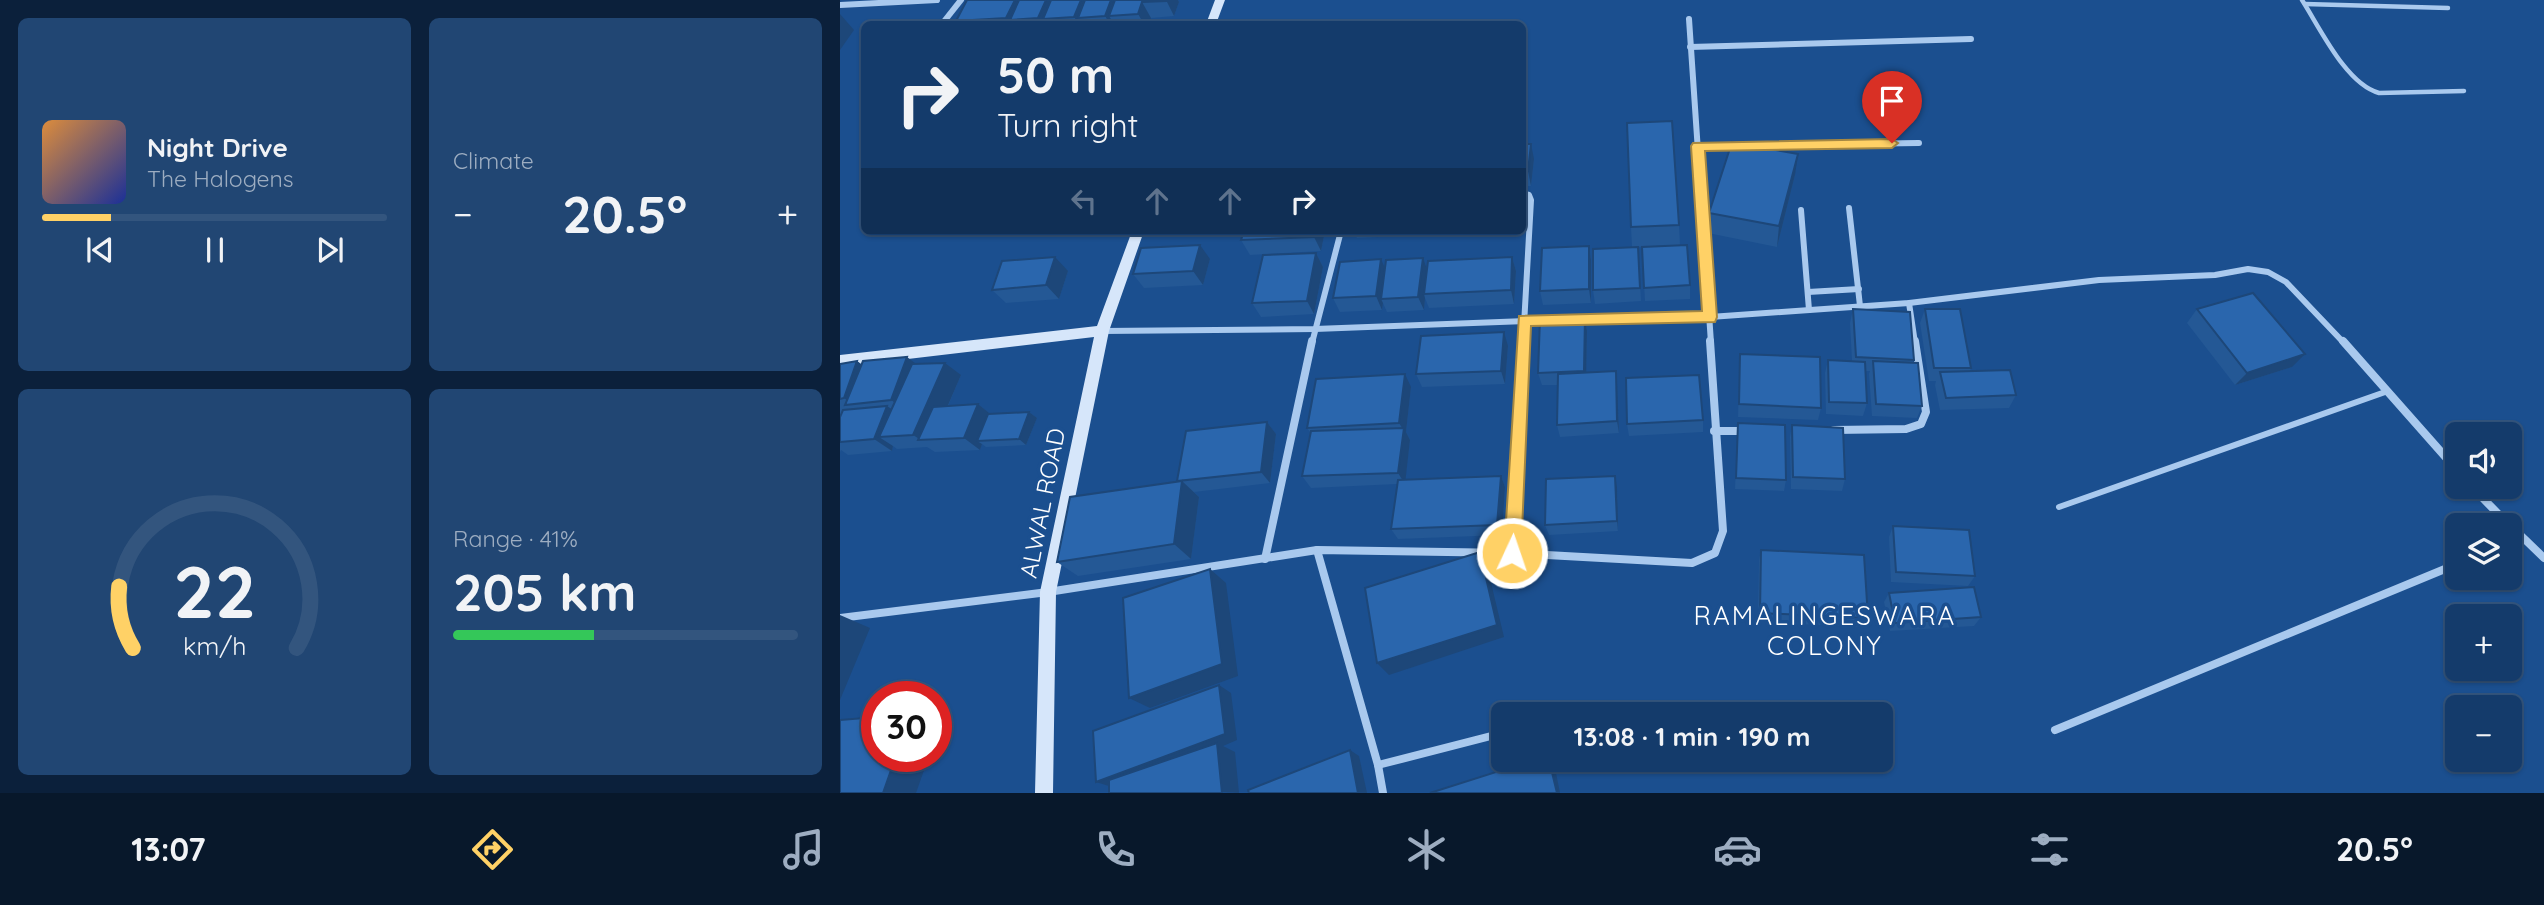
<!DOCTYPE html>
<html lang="en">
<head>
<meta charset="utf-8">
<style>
  :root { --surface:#143b6b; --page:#214673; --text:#f1f3f6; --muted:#9dadc1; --line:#33557e; --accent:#ffd166 }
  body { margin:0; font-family:Quicksand,sans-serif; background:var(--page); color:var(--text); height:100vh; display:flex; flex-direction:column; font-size:26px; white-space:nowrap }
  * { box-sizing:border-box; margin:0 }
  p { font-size:23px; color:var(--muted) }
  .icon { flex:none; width:38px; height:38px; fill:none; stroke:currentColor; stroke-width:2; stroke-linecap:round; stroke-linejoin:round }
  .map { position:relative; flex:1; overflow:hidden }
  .side { display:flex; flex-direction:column; gap:18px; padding:18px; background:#0b203b; width:840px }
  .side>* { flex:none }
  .top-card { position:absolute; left:21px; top:21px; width:665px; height:214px; border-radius:10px; box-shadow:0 2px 5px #0004,0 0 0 2px var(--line); background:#143b6b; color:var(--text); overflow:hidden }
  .fabs { position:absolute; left:1605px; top:422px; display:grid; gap:14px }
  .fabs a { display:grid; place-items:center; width:77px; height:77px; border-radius:10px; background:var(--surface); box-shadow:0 2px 5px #0004,0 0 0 2px var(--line); font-size:35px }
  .speed { position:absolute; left:21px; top:681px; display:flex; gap:14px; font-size:35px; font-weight:700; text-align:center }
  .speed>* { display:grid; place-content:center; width:91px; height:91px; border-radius:50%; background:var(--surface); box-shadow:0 2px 5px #0004,0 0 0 2px var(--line); line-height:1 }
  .speed .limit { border:10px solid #d22; background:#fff; color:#111 }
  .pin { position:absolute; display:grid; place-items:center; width:60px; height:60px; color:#fff; margin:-72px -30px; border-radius:50% 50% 50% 0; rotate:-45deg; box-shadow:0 0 7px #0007 }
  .pin .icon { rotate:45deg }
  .me { position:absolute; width:77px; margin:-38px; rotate:3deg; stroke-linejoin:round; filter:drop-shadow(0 0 5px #0008) }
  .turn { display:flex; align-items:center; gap:24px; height:147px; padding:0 21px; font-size:32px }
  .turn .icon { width:91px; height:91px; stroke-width:2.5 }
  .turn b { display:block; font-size:49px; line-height:60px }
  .lanes { display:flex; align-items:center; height:66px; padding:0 21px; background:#0003; justify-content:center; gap:35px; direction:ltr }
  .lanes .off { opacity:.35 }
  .big { font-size:52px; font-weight:700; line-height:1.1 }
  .side .card { flex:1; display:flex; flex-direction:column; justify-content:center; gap:10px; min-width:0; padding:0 24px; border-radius:10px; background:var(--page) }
  .side .dial { align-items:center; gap:0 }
  .dial svg { height:182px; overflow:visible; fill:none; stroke:var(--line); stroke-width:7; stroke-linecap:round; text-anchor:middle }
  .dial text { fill:var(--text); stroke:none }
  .song { display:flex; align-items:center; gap:21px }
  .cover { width:84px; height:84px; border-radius:10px; background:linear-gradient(135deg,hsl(30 70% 55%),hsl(230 70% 35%)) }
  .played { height:7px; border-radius:4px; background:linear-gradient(90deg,var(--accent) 20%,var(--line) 20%) }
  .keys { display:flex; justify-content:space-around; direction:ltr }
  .heat { display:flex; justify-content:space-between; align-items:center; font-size:38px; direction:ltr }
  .charge { height:10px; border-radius:5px; background:linear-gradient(90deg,#34c759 41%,var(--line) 0) }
  .side .tiles { flex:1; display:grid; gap:18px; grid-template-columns:repeat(2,1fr) }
  .trip { position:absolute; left:651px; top:702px; width:402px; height:70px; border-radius:10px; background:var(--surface); box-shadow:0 2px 5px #0004,0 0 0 2px var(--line); font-weight:700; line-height:70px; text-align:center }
  .dock { display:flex; height:112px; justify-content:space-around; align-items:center; background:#08182b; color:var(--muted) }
  .dock .icon { width:49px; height:49px }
  .dock .active { color:var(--accent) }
  .dock b { font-size:32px; color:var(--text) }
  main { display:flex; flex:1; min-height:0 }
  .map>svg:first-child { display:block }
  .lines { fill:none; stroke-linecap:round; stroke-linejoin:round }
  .lane-far1 { stroke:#a9c9ee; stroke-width:4.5 }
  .lane { stroke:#a9c9ee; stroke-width:6 }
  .street-far1 { stroke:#a9c9ee; stroke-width:6 }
  .street { stroke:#a9c9ee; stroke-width:8 }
  .secondary { fill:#d6e6fa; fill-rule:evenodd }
  .wall { fill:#245895 }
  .shaded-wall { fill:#1d4779 }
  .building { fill:#2a66ad; stroke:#1d4779; stroke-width:2 }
  .route { fill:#ffd166; stroke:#a68842; stroke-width:2 }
  .labels { text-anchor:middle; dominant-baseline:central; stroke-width:7; stroke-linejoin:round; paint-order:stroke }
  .street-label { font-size:24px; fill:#fff; stroke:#1b4f8f }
  .neighbourhood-label { font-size:26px; letter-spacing:2px; fill:#fff; stroke:#1b4f8f }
</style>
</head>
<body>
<main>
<section class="side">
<div class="tiles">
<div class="card">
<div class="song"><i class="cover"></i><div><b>Night Drive</b><p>The Halogens</p></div></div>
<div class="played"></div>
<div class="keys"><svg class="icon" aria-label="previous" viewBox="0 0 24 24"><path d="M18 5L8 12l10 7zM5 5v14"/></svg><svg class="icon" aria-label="pause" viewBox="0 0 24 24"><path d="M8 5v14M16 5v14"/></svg><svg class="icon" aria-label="next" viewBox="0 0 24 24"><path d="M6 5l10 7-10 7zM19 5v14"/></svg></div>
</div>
<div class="card"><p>Climate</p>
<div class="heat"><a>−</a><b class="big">20.5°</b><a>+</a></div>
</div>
<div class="card dial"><svg viewBox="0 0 100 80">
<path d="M14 69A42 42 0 1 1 86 69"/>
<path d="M14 69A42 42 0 0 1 8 42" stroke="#ffd166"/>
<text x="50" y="56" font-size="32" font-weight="700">22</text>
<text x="50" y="72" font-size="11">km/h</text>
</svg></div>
<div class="card"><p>Range · 41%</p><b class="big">205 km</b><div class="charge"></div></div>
</div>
</section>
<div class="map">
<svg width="1704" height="793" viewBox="0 0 1704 793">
  <rect width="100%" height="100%" fill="#1b4f8f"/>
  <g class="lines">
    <g class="lane-far1">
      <path d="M1462,0C1480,28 1506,84 1539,93L1624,91"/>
      <polyline points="1465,4 1608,8"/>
    </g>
    <polyline class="lane" points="1219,507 1548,391"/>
    <g class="street-far1">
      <polyline points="0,5 97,0"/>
      <polyline points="849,19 871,343"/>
      <polyline points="102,24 121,0"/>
      <polyline points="850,47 1131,39"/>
      <polyline points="858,146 1079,143"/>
      <polyline points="682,193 689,195 691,200 683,343"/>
      <polyline points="1009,208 1020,306"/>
      <polyline points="961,210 969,310"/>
      <polyline points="968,292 1019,289"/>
      <polyline points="1069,303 1075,343"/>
      <polyline points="738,319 870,317 1069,303 1259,280 1375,275 1408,269 1428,272 1446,282 1504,343"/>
      <polyline points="262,331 475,329 709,320"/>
      <polyline points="472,343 501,231"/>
    </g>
    <g class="street">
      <polyline points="1503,341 1617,470"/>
      <polyline points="994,430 1066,429 1081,424 1086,412 1075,341"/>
      <polyline points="874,431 905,431"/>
      <polyline points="1631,486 1669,525"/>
      <polyline points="1670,525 1704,558"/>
      <polyline points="1670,543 1682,538"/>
      <polyline points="477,550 538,765 543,793"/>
      <polyline points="672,553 683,341"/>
      <polyline points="425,559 472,341"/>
      <polyline points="0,618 208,592 477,550 672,553 852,563 875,553 883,531 870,341"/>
      <polyline points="1215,730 1617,564"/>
      <polyline points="538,765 655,735"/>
    </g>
    <g class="secondary">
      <polygon points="375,0 385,0 376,24 366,24"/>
      <polygon points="292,231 304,231 269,331 216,592 213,793 195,793 200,592 254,337 0,367 0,355 257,326"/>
    </g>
  </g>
  <g class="wall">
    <polygon points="127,0 338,0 339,2 334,16 311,18 309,24 119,24 116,21"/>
    <polygon points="682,144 694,159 691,186 682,186"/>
    <polygon points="955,175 937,247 868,233 869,213"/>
    <polygon points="839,225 840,245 792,247 791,227"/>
    <polygon points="404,231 485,231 481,251 410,255 401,240"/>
    <polygon points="513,231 559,231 558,236 517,238"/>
    <polygon points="561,231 601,231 600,234 563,235"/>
    <polygon points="749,246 751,260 751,303 703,305 700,291"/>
    <polygon points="798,247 801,301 755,304 753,290"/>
    <polygon points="802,247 850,285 850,299 805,301"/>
    <polygon points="476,253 483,267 474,314 421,317 412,303"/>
    <polygon points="672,257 676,271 674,304 589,308 585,298 584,310 547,312 543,303 542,310 500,312 493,298 545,268 587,269"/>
    <polygon points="370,259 363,285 304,288 293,274"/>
    <polygon points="228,271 219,299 166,303 152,290"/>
    <polygon points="1013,309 1074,360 1073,362 1082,406 1077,418 1032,416 1029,374 1030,371 1025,371 1027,403 1023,416 986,414 985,373 988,360 1012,361 1010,323"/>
    <polygon points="1085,309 1131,368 1130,371 1176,395 1169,408 1100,410 1095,385 1096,381 1089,381 1080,323"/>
    <polygon points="1357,309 1452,367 1395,385 1347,323"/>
    <polygon points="745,317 747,331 746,373 776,371 777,384 779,433 720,437 717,425 718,385 702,385 698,373"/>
    <polygon points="668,346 665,384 582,387 576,374"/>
    <polygon points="900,354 981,408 978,420 898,417"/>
    <polygon points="17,361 22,365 76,364 121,375 108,406 138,404 150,414 189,412 197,418 186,445 146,447 142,444 140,450 95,452 87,447 57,449 53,446 52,451 8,455 1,450 0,452 0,364"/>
    <polygon points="571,387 566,432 570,440 565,479 661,476 665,487 662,535 558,539 551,529 557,484 471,488 462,476 470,432 467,428"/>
    <polygon points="863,420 863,432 789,436 787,424"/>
    <polygon points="427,422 436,434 430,483 354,492 359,497 351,559 238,576 217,562"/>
    <polygon points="898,423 946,480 944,491 895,489"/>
    <polygon points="952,425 1005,479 1002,491 951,489 950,437"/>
    <polygon points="775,476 777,487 778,531 709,535 705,525"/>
    <polygon points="1053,526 1135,576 1128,586 1051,582 1049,537"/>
    <polygon points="921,550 1028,618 1023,627 918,622 919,560"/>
    <polygon points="1049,593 1141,617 1134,626 1050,631 1044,602"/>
  </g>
  <g class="shaded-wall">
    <polygon points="175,0 183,0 170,20 173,24 171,24 166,18"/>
    <polygon points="206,0 216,0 203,19 207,24 202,24 198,18"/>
    <polygon points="241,0 251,0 238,18 242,24 239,24 234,17"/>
    <polygon points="271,0 282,0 269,16 274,24 270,24 265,16"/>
    <polygon points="326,0 338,0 339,2 334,16"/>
    <polygon points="302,2 311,18 309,24 304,24 298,14"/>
    <polygon points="0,14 14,30 0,50"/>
    <polygon points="691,144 694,159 691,186 688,171"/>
    <polygon points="958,154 955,175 937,247 939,226"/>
    <polygon points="475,231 485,231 481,251 474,237"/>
    <polygon points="360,245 370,259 363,285 353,271"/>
    <polygon points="749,246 751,260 751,303 749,289"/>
    <polygon points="476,253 483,267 474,314 467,301"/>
    <polygon points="215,257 228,271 219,299 206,285"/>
    <polygon points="672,257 676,271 674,304 671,290"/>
    <polygon points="583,258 588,272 584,294 585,298 584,310 578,297"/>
    <polygon points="541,259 547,273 541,299 543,303 542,310 536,296"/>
    <polygon points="745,317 747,331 746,384 744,371"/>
    <polygon points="664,332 668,346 665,384 661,371"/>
    <polygon points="1465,354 1452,367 1395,385 1407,373"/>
    <polygon points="67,357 84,370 68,412 51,400"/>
    <polygon points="17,361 34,374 12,404 4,398"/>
    <polygon points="105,363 121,375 93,440 81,440 73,435"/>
    <polygon points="776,371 777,384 779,433 777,421"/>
    <polygon points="565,374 571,387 566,432 570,440 565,484 558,473 564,431 559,423"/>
    <polygon points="138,404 154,417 137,441 142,444 140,450 124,438"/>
    <polygon points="47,406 65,418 39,437 53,446 52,451 34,439"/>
    <polygon points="189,412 197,418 186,445 179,439"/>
    <polygon points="427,422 436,434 430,483 421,472"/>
    <polygon points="661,476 665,487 662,535 657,525"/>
    <polygon points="775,476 777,487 778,531 777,521"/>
    <polygon points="342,481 359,497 351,559 334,544"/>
    <polygon points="640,552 647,566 664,637 549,675 537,663"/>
    <polygon points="370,569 386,583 398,676 310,708 289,698"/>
    <polygon points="0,615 30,628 0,700"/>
    <polygon points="379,685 391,693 397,740 383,746 395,752 399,793 272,787 256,782"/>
    <polygon points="510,750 519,756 527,793 518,793"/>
    <polygon points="56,756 89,756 76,793 43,793"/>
    <polygon points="709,760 712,760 714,763 720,793 717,793"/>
  </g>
  <g class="building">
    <polygon points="127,0 175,0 166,18 116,21"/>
    <polygon points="179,0 206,0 198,18 170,20"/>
    <polygon points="211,0 241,0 234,17 203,19"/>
    <polygon points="245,0 271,0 265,16 238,18"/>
    <polygon points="275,0 326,0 326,1 302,2 298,14 269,16"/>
    <polygon points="832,121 839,225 791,227 787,123"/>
    <polygon points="892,142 958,154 939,226 869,213"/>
    <polygon points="682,144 691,144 688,171 682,171"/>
    <polygon points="404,231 475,231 474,237 401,240"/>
    <polygon points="360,245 353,271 293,274 301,248"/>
    <polygon points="847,245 850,285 804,288 802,247"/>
    <polygon points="749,246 749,289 700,291 702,248"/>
    <polygon points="798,247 800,288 753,290 753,249"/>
    <polygon points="476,253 467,301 412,303 423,255"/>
    <polygon points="215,257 206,285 152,290 162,261"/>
    <polygon points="672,257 671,290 584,294 588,261"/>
    <polygon points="583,258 578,297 541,299 546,260"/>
    <polygon points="541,259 536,296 493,298 500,262"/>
    <polygon points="1413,293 1465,354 1407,373 1357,309"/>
    <polygon points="1013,309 1070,312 1074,360 1016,357"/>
    <polygon points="1085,309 1120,309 1131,368 1094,368"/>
    <polygon points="745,317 744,371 698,373 700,319"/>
    <polygon points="664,332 661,371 576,374 581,336"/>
    <polygon points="900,354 980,357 981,408 899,404"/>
    <polygon points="67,357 51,400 5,405 23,361"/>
    <polygon points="988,360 1025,362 1027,403 989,402"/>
    <polygon points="17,361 4,398 0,399 0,364"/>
    <polygon points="1033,361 1078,363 1082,406 1036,404"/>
    <polygon points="105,363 73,435 39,437 72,364"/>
    <polygon points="1170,370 1176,395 1106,398 1100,372"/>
    <polygon points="776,371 777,421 717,425 718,374"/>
    <polygon points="565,374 559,423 467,428 476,379"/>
    <polygon points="859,375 863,420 787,424 786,378"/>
    <polygon points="138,404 124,438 78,440 93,407"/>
    <polygon points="47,406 34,439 0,442 0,417 3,410"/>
    <polygon points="189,412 179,439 137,441 148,414"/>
    <polygon points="427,422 421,472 337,481 346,431"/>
    <polygon points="898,423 945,425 946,480 896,478"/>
    <polygon points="952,425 1003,428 1005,479 953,477"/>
    <polygon points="564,428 558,473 462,476 471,431"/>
    <polygon points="661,476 657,525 551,529 558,480"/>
    <polygon points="775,476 777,521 705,525 706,479"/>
    <polygon points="342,481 334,544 217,562 230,497"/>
    <polygon points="1053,526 1129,530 1135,576 1056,572"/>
    <polygon points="921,550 1024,555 1028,618 920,613"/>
    <polygon points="640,552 657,625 537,663 525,588"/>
    <polygon points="370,569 382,664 289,698 283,598"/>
    <polygon points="1134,587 1141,617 1055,623 1049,593"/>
    <polygon points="379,685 385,734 256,782 253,731"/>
    <polygon points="37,717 37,756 56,756 43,793 0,793 0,720"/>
    <polygon points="377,743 382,793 269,793 269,780"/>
    <polygon points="510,750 518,793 409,793 408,790"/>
    <polygon points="694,760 709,760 717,793 590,793"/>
  </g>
  <polygon class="route" points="1052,139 1058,143 1052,148 865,151 877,317 875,322 691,326 681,553 679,559 672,561 666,559 664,553 679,316 862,311 851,146 853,143"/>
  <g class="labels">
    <g class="street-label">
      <text transform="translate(202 503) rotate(-79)">ALWAL ROAD</text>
    </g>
    <g class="neighbourhood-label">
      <text x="985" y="615">RAMALINGESWARA<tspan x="985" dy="30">COLONY</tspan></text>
    </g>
  </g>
</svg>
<div class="fabs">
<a><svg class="icon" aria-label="sound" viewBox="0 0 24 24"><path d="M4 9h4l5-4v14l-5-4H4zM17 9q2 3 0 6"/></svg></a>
<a><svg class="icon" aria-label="layers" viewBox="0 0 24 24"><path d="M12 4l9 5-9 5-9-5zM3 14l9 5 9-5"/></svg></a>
<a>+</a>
<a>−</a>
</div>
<div class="speed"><div class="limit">30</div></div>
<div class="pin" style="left:1052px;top:143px;background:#d93025"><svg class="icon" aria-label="arrive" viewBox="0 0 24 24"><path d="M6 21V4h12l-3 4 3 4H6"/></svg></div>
<svg class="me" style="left:672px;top:553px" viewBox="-20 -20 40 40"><circle r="17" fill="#ffd166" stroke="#fff" stroke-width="3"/><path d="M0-11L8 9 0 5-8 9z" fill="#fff"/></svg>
<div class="trip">13:08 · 1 min · 190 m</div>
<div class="top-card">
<div class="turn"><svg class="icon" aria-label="right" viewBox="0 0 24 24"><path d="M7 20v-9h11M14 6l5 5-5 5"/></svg><div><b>50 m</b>Turn right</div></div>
<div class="lanes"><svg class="icon off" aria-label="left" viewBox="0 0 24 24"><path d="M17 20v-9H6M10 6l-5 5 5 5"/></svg><svg class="icon off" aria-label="ahead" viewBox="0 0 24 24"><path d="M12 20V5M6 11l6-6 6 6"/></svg><svg class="icon off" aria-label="ahead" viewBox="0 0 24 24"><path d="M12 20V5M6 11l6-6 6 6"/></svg><svg class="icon" aria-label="right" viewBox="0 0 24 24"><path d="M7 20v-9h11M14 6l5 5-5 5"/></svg></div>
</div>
</div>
</main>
<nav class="dock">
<b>13:07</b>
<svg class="icon active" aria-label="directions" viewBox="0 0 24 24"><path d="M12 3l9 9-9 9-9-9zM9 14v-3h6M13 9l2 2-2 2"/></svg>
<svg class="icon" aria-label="music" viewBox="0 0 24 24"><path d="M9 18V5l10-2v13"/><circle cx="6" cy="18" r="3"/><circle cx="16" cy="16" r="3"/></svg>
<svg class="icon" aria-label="phone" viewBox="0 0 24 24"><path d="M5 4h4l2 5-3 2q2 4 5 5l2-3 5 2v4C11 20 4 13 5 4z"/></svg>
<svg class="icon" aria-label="climate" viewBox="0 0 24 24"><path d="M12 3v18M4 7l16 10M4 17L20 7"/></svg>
<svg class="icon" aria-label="car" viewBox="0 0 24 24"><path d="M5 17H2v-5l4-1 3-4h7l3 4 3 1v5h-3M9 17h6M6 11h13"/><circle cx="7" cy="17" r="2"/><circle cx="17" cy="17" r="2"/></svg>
<svg class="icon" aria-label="filters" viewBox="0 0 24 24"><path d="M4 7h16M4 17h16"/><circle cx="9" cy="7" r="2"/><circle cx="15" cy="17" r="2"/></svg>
<b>20.5°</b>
</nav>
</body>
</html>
